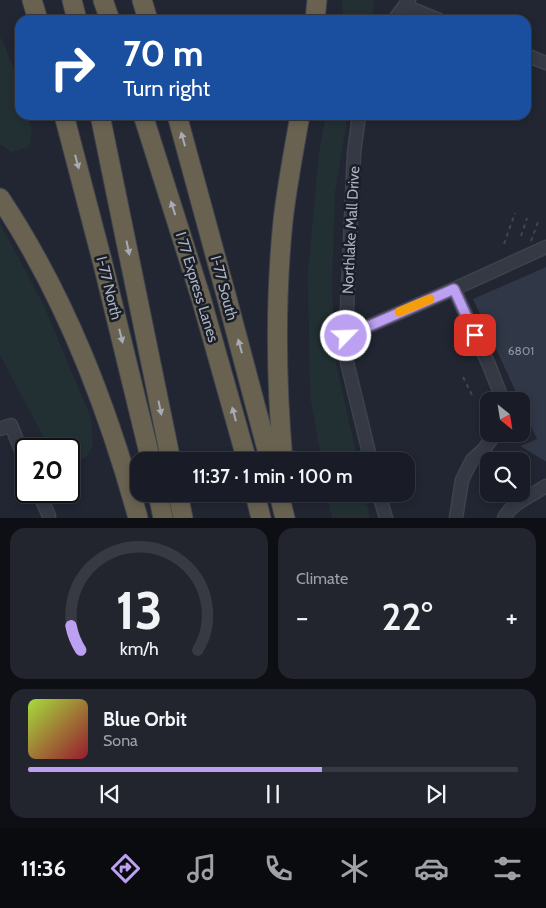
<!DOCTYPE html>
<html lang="en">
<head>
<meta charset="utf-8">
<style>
  :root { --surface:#191c26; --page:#22252e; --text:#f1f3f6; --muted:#9fa1a7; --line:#373a43; --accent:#bca0f2 }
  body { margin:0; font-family:Cabin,sans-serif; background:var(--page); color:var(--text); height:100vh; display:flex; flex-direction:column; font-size:19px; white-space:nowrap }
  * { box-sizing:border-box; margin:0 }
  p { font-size:16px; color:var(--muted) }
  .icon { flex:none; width:28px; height:28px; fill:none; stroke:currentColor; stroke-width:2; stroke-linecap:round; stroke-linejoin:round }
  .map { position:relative; height:518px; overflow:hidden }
  .sheet { display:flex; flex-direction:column; gap:10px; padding:10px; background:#0e0f15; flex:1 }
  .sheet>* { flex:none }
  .top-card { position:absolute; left:15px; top:15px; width:516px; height:105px; border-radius:15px; box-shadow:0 2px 8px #0003,0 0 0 1px var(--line); background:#1a4fa0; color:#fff; overflow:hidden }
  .needle { width:32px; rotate:150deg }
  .fabs { position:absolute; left:480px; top:392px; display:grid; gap:10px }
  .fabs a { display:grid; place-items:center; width:50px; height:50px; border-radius:10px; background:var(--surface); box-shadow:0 2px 8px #0003,0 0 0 1px var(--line); font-size:25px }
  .speed { position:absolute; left:15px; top:438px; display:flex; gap:10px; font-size:25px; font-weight:700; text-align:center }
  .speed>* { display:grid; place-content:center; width:65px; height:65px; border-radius:50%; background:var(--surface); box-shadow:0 2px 8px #0003,0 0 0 1px var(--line); line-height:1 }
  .speed .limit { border:2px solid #111; border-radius:8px; background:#fff; color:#111 }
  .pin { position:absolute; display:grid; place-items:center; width:42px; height:42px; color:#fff; margin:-21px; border-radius:10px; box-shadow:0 2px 8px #0006 }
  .me { position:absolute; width:55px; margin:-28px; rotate:66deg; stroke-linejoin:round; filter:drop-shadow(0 0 4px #0008) }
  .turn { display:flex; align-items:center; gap:18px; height:105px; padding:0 25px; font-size:22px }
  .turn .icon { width:65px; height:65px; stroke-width:2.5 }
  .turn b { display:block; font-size:35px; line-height:42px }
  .big { font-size:38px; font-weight:600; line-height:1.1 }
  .sheet .tile { flex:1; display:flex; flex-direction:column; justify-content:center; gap:8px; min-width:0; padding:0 18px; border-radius:15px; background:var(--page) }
  .sheet .dial { align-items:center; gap:0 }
  .dial svg { height:130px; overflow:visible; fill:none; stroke:var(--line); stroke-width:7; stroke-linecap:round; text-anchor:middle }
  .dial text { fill:var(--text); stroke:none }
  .song { display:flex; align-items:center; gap:15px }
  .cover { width:60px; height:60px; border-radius:8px; background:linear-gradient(135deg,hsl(80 70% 55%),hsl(350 70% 35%)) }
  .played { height:5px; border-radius:2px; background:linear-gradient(90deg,var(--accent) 60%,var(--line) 60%) }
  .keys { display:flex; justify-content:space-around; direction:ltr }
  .heat { display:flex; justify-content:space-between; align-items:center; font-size:28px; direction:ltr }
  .sheet .tiles { flex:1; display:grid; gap:10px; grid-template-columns:1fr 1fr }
  .tile:last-child { grid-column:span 2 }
  .trip { position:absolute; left:130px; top:452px; width:285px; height:50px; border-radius:15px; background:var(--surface); box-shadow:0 2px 8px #0003,0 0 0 1px var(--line); font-weight:600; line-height:50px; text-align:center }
  .tab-bar { display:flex; height:80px; justify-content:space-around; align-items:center; background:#0a0b0f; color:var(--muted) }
  .tab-bar .icon { width:35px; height:35px }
  .tab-bar .selected { color:var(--accent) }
  .tab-bar b { font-size:22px; color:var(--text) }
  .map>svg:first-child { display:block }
  .green { fill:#223034 }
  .building { fill:#303746 }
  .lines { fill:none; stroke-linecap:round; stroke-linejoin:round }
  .minor-casing { stroke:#3d424d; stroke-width:15 }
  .highway-casing { stroke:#3e434e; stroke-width:21 }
  .path { stroke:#3b494c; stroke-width:2; stroke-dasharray:4 4; stroke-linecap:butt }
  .minor { stroke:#343943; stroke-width:12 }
  .highway { stroke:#696251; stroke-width:19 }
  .oneway { fill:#a7abb5 }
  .route-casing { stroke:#7a689d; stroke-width:12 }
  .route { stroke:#bca0f2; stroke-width:9 }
  .slow { stroke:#f59e0b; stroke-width:9 }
  .labels { text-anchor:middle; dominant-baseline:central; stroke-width:5; stroke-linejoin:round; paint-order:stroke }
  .number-label { font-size:12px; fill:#8d93a0 }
  .street-label { font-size:15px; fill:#aeb3c0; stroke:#191e28 }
</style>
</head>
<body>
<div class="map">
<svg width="546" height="518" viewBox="0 0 546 518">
  <rect width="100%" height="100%" fill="#212632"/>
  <g class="green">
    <polygon points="342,0 374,0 373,20 343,20"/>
    <polygon points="0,36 13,66 20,89 20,115 28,115 32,129 29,147 12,152 0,144"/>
    <polygon points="326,115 348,115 335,192 332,286 336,364 358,461 322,461 310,396 308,273 319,152"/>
    <polygon points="0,223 44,306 91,418 93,445 86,457 72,464 69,464 69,449 50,449 0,355"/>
    <polygon points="327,494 365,494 370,518 332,518"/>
  </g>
  <polygon class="building" points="546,267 546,461 545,461 520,446 537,439 521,405 521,401 520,401 473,299"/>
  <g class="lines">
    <g class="minor-casing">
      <g id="minor">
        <polyline points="405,6 439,20"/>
        <polyline points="394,20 409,0"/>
        <polyline points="526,55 546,63"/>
        <polyline points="359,115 354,153 345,354 371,461"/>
        <polyline points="454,289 546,247"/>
        <polyline points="346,336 454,289 489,365 500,393 501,401"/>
        <polyline points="0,429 11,425 26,463"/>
        <polyline points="38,491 49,516"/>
        <polyline points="379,494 386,518"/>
        <polyline points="456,518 462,480 472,460 484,449 495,434"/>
        <path d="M504,518C511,504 532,495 546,486"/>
      </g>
    </g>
    <g class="highway-casing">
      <g id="highway">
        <polyline points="32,0 38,20"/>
        <polyline points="72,0 77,20"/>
        <polyline points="103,0 110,20"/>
        <polyline points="142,0 148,20"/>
        <polyline points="315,20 317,0"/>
        <polyline points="64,115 103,264 151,461"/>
        <polyline points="100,115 171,461"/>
        <polyline points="143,115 201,298 247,461"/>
        <polyline points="177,115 225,291 270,461"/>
        <path d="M0,198C65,296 107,405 138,518"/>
        <path d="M283,461C276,381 275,301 283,221C287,185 294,150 300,115"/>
        <polyline points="158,494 163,518"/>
        <polyline points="178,494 183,518"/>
        <polyline points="255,494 261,518"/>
        <polyline points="279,494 285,518"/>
      </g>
    </g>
    <g class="path">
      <polyline points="521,236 527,218"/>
      <polyline points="531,241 538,222"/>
      <polyline points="504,244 515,213"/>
      <polyline points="463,377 473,397"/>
    </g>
    <use href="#minor" class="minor"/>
    <use href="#highway" class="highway"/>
  </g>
  <defs><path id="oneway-solid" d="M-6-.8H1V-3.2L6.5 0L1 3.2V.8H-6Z" transform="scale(1.25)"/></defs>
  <g class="oneway">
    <use href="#oneway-solid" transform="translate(183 139) rotate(-106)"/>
    <use href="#oneway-solid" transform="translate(77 162) rotate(75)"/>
    <use href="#oneway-solid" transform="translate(173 208) rotate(-108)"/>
    <use href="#oneway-solid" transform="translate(128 248) rotate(78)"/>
    <use href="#oneway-solid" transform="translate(121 336) rotate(76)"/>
    <use href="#oneway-solid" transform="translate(240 346) rotate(-105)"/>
    <use href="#oneway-solid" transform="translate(160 408) rotate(78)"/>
    <use href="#oneway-solid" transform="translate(234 414) rotate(-105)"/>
  </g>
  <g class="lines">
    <g class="route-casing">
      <polyline id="route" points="346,336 454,289 475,335"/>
    </g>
    <use href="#route" class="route"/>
    <polyline class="slow" points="399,312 430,299"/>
  </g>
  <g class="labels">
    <g class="number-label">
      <text x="521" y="350">6801</text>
    </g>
    <g class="street-label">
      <text transform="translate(351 230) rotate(-87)">Northlake Mall Drive</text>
      <text transform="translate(197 287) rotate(73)">I 77 Express Lanes</text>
      <text transform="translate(109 288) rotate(76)">I-77 North</text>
      <text transform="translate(224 288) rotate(75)">I-77 South</text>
    </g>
  </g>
</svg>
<div class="fabs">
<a><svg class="needle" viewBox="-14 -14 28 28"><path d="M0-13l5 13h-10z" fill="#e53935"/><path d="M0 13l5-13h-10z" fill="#9fa1a7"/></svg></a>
<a><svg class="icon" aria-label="search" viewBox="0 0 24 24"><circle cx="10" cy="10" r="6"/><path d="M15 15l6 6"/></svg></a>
</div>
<div class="speed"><div class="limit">20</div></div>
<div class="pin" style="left:475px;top:335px;background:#d93025"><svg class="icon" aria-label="arrive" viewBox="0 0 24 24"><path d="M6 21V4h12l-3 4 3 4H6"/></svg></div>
<svg class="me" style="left:346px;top:336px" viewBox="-20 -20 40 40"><circle r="17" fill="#bca0f2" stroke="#fff" stroke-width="3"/><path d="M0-11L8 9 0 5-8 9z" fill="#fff"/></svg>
<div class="trip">11:37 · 1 min · 100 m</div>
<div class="top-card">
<div class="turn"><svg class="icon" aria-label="right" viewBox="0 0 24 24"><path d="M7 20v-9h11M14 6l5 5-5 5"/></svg><div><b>70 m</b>Turn right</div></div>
</div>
</div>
<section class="sheet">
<div class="tiles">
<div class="tile dial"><svg viewBox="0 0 100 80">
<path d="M14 69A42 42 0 1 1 86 69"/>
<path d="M14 69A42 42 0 0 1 8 54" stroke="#bca0f2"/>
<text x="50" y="56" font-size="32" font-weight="700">13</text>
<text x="50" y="72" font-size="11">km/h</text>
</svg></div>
<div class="tile"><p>Climate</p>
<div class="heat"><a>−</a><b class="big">22°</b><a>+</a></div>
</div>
<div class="tile">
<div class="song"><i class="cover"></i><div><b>Blue Orbit</b><p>Sona</p></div></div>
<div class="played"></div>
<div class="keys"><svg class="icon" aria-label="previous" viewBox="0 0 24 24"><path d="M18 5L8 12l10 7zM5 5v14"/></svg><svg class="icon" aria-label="pause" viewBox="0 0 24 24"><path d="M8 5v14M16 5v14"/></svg><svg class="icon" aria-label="next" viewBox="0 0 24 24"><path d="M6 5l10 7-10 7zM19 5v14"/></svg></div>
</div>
</div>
</section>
<nav class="tab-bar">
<b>11:36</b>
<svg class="icon selected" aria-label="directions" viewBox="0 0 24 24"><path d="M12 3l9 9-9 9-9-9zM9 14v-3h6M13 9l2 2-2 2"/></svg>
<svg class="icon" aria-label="music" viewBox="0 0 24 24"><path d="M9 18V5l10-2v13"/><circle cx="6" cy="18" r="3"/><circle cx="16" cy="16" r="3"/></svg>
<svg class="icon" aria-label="phone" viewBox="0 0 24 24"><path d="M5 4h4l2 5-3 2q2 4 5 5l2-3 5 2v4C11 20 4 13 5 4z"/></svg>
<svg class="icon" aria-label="climate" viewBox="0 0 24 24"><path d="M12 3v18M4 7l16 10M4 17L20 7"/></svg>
<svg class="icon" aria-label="car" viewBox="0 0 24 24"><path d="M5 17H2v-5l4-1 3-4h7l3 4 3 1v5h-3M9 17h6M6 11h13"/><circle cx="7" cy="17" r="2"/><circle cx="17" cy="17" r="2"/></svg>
<svg class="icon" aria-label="filters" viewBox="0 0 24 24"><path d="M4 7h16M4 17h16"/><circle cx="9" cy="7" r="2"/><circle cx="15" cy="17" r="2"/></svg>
</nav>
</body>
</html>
